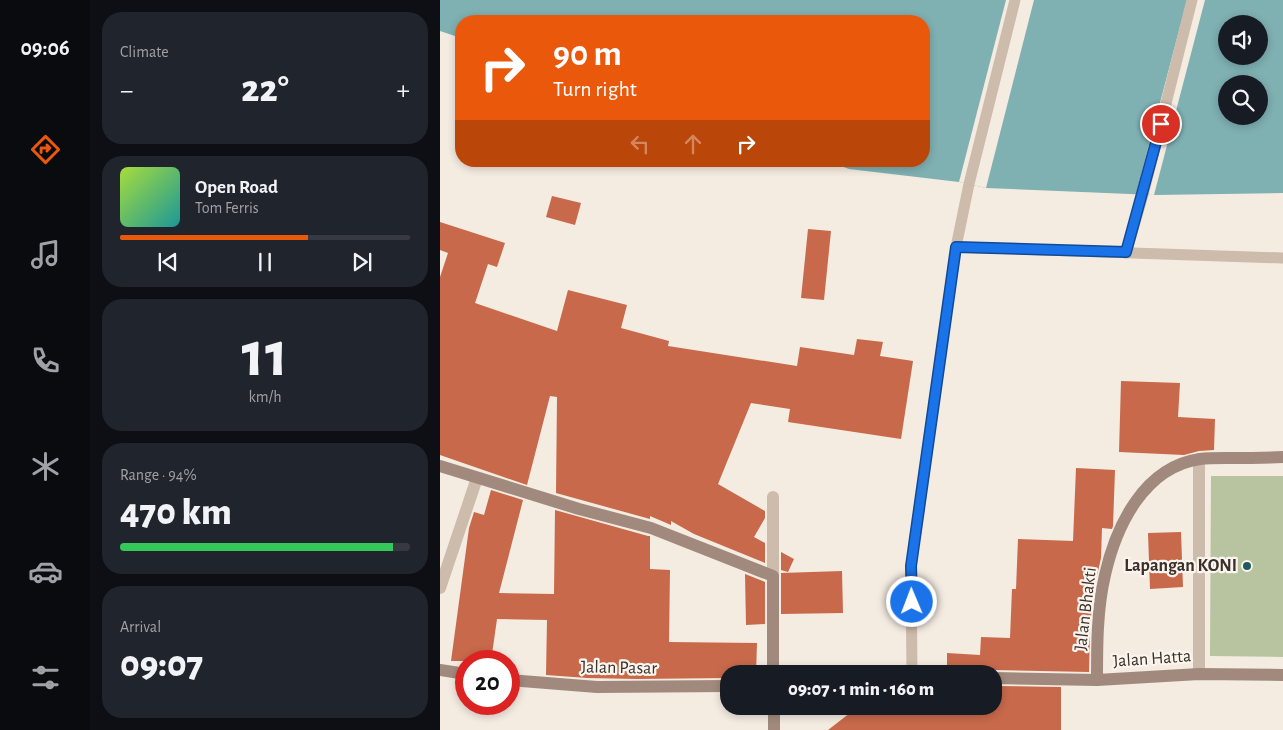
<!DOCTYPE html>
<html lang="en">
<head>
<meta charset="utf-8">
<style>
  :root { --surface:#171b24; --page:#20242c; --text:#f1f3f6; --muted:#9ea1a6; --line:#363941; --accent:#ea580c }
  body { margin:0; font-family:"Alegreya Sans",sans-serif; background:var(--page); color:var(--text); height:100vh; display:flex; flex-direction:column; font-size:19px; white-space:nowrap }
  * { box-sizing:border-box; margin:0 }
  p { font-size:16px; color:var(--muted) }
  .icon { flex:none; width:28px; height:28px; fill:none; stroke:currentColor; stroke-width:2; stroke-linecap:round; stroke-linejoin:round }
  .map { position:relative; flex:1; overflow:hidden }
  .panel { display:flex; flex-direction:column; gap:12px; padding:12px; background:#0d0f14; width:350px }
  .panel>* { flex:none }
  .guide { position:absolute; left:15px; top:15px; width:475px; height:152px; border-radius:20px; box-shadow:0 2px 8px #0003; background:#ea580c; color:#fff; overflow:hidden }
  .tools { position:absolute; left:778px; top:15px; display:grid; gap:10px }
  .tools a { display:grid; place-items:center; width:50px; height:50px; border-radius:50%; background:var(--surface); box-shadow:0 2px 8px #0003; font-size:25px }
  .speed { position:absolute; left:15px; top:650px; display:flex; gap:10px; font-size:25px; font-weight:700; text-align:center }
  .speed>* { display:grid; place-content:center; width:65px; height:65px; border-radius:50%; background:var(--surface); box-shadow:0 2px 8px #0003; line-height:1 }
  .speed .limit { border:8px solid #d22; background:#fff; color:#111 }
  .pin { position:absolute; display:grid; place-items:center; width:42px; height:42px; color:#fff; margin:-21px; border:2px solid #fff; border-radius:50%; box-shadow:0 1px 5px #0007 }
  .me { position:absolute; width:55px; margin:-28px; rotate:359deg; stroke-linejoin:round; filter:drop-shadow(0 0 4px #0008) }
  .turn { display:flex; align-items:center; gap:18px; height:105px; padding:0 15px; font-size:22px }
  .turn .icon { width:65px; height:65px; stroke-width:2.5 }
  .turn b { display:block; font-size:35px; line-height:42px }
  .lanes { display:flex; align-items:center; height:48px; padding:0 15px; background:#0003; justify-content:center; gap:25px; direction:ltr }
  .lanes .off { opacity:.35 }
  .big { font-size:38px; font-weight:800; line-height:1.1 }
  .panel .widget { flex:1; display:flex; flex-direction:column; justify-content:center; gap:8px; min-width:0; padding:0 18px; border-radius:20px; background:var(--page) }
  .panel .dial { align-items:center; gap:0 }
  .dial b { font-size:65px; line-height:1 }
  .song { display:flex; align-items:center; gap:15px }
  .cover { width:60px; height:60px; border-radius:8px; background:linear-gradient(135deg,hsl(80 70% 55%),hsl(180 70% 35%)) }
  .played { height:5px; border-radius:2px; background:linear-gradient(90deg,var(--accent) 65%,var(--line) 65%) }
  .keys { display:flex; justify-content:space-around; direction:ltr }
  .heat { display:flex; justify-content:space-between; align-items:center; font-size:28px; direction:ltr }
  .charge { height:8px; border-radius:4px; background:linear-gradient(90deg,#34c759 94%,var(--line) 0) }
  .trip { position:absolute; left:280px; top:665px; width:282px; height:50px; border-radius:20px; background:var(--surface); box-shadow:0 2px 8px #0003; font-weight:800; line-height:50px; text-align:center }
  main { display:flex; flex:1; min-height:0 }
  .tab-bar { display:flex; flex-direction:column; width:90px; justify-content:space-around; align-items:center; background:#090b0e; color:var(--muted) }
  .tab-bar .icon { width:35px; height:35px }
  .tab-bar .selected { color:var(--accent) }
  .tab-bar b { font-size:22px; color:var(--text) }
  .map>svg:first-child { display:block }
  .green { fill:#b8c4a0 }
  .water { fill:#7fb0b2; fill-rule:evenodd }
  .pier { fill:#f4ebe1 }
  .building { fill:#c8694b }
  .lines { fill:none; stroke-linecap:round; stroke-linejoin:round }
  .lane { stroke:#cdbbac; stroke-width:11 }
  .street { stroke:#cdbbac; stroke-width:12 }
  .secondary { stroke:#a18a7d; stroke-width:12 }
  .route-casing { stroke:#114b97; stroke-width:12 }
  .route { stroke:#1a73e8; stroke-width:9 }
  .poi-dot { fill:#1f5a5e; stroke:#fbf5ee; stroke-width:2 }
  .labels { text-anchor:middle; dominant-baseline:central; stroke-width:4.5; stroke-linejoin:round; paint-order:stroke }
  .poi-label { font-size:18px; font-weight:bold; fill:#3b302b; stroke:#fbf5ee; text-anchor:end }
  .street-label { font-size:18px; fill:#3b302b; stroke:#fbf5ee }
</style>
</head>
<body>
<main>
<nav class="tab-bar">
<b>09:06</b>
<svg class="icon selected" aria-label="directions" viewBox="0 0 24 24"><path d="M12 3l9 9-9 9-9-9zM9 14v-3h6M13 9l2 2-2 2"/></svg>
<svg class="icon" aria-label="music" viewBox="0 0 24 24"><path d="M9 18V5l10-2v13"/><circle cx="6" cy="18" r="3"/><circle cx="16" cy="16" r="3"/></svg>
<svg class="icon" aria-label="phone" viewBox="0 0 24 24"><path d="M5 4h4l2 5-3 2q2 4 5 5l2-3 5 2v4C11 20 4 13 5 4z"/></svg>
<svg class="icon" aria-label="climate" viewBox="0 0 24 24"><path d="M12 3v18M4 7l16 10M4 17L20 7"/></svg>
<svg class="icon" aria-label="car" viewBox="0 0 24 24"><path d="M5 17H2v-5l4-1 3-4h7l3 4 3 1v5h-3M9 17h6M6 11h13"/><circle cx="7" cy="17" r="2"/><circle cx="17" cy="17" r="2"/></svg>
<svg class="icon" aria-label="filters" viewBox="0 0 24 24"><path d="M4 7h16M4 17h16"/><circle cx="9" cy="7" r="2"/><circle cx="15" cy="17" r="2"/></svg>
</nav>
<section class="panel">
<div class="widget"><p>Climate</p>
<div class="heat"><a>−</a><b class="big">22°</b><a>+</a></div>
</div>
<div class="widget">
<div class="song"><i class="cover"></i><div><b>Open Road</b><p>Tom Ferris</p></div></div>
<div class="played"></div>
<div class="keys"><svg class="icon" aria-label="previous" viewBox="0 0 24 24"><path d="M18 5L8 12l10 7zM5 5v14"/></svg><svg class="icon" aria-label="pause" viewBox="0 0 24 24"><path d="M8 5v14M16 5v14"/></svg><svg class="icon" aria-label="next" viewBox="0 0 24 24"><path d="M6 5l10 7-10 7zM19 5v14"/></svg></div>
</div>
<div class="widget dial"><b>11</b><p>km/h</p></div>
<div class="widget"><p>Range · 94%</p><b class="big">470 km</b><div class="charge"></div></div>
<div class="widget"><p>Arrival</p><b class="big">09:07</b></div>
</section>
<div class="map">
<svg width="843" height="730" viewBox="0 0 843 730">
  <rect width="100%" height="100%" fill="#f4ebe1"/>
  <polygon class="green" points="771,476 843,476 843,657 770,656"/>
  <path class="water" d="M0,0H843V193L714,195L546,188L519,182L409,169L387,161H484V21H21V38L0,31ZM786,24H819V56H786ZM786,84H819V116H786Z"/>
  <g class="pier">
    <polygon points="566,0 594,0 546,188 519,182"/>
    <polygon points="747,0 765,0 714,195 696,194"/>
  </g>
  <g class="building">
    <polygon points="112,196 141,203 135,225 106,217"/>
    <polygon points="0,222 65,243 57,267 48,264 35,303 117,331 128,290 187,305 181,328 229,341 228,346 357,366 360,347 414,355 417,339 443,342 440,356 473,361 461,439 348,422 350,409 311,403 278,484 325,511 325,518 314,537 325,543 325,563 254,534 231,521 231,525 210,516 210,519 116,493 117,397 110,396 87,485 0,455 0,277 8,253 0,250"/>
    <polygon points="368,229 391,231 384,300 361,298"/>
    <polygon points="681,381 740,383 738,417 775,419 774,450 759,451 744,455 679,452"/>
    <polygon points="636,468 675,470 673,526 672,529 662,528 661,558 654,589 650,627 649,672 554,670 547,674 507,674 507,653 540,655 541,637 570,638 572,589 576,589 578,539 633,541"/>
    <polygon points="51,490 83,500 59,593 114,594 115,510 208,536 210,536 210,569 230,570 229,642 317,643 316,674 289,674 289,678 197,679 147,678 106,675 107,620 57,619 51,661 11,661 29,528 34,512 44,515"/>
    <polygon points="741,532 743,587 710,589 708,533"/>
    <polygon points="341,552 354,559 348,572 341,570"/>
    <polygon points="402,571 403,613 341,614 341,573"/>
    <polygon points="305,574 325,582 325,624 306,625"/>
    <polygon points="554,686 621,687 621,730 388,730 419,706 554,706"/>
  </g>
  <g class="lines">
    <g class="lane">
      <polyline points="516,247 843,258"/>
      <polyline points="686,253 703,195 752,0"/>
      <polyline points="472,674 471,566 516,247 529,184 575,0"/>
    </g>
    <g class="street">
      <polyline points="759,459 759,674"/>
      <polyline points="333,576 333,497"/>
      <polyline points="0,588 37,478"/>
    </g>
    <g class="secondary">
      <polyline points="0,466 139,509 211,528 333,576 333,674"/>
      <polyline points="0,670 26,674"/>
      <polyline points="554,678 657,680 759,674 843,675"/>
      <polyline points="69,680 157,687 289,686"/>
      <path d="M657,680C657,645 657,609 665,575C676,526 704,467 760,459C768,458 777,458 786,458C805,458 824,458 843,457"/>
      <polyline points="334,706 334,730"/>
    </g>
  </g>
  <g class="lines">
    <g class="route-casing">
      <polyline id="route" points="472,602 471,566 516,247 686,252 721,124"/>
    </g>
    <use href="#route" class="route"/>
  </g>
  <circle class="poi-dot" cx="807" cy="566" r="5"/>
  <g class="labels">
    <g class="poi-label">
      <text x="797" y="566">Lapangan KONI</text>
    </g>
    <g class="street-label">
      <text transform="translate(646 609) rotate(-83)">Jalan Bhakti</text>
      <text transform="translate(712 659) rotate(-4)">Jalan Hatta</text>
      <text transform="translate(179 668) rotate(1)">Jalan Pasar</text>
    </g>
  </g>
</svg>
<div class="tools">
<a><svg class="icon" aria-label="sound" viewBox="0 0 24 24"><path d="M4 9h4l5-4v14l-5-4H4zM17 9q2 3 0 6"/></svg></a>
<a><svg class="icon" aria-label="search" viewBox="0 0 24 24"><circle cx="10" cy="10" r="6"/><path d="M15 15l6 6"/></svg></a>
</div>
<div class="speed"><div class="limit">20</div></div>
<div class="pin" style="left:721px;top:124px;background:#d93025"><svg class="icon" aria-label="arrive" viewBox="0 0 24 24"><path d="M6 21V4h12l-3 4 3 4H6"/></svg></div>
<svg class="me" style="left:472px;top:602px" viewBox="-20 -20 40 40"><circle r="17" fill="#1a73e8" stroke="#fff" stroke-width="3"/><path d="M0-11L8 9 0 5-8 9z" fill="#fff"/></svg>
<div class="trip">09:07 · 1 min · 160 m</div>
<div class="guide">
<div class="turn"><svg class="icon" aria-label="right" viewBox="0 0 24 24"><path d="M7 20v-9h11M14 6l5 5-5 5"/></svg><div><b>90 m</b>Turn right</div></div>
<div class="lanes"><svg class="icon off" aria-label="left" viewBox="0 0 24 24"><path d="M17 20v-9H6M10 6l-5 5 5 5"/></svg><svg class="icon off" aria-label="ahead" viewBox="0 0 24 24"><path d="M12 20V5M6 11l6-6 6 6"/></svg><svg class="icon" aria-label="right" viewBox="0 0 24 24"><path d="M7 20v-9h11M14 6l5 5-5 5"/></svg></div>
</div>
</div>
</main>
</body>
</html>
